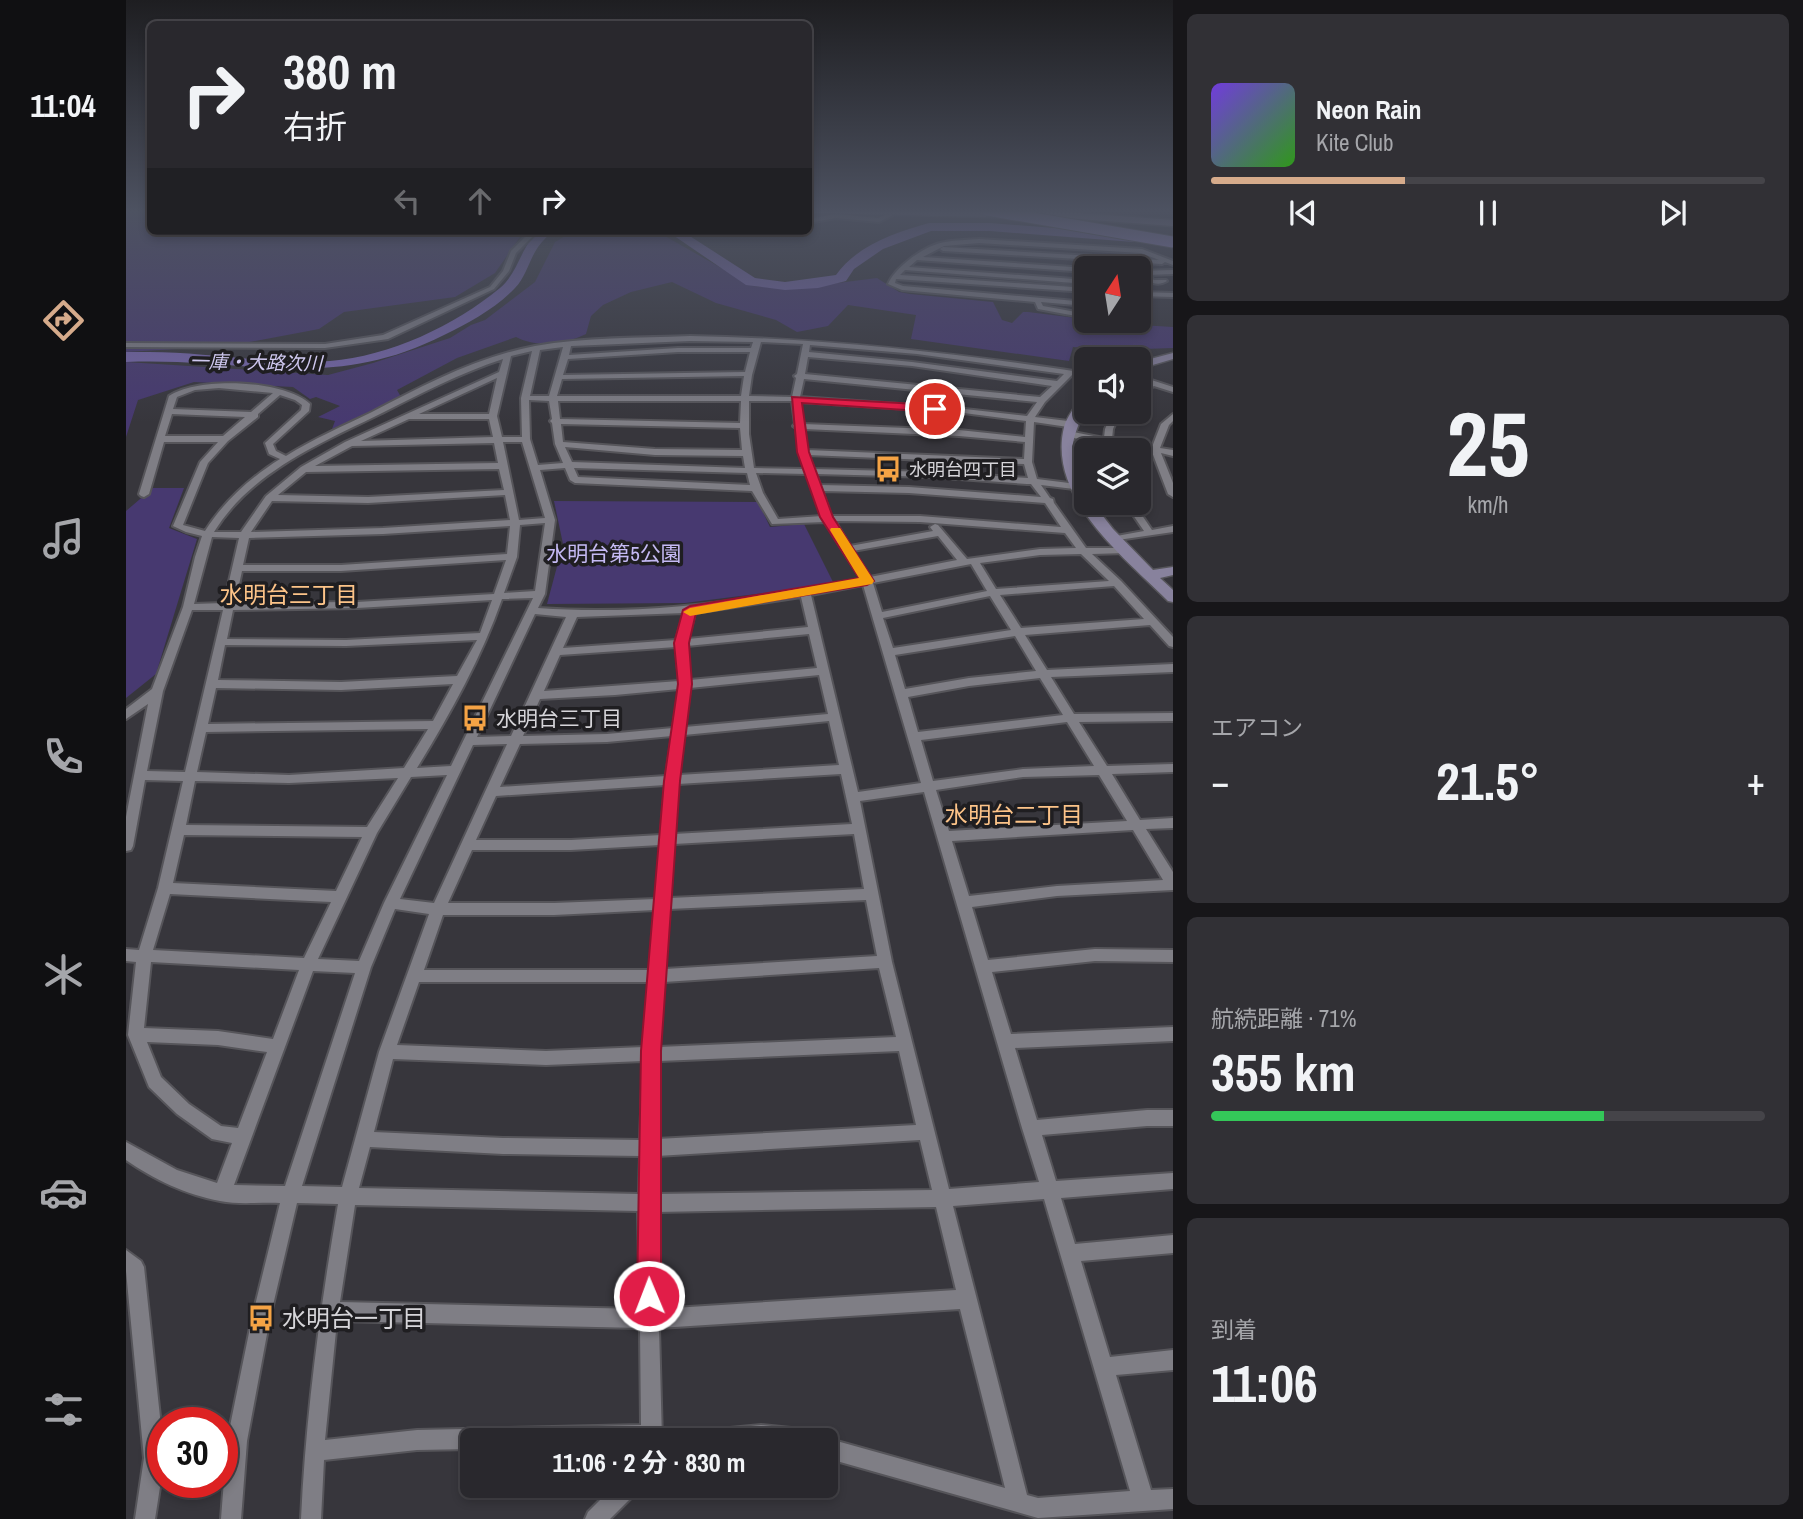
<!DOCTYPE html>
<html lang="ja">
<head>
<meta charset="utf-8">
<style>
  :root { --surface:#29282d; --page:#313035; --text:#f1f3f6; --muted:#a5a6aa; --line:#454449; --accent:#d6ab8b }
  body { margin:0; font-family:"Archivo Narrow","Noto Sans JP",sans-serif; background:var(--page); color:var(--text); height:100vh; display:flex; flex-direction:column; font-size:26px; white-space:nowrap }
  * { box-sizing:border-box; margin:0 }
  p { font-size:23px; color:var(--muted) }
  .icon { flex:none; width:38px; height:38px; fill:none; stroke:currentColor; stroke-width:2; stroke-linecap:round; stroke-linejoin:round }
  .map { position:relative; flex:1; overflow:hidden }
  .panel { display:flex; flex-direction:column; gap:14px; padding:14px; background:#171619; width:630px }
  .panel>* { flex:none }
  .hud { position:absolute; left:21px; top:21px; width:665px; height:214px; border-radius:10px; box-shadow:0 4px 10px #0003,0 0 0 2px var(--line); background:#29282d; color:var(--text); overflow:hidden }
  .needle { width:46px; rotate:12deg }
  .tools { position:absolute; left:948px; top:256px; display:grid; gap:14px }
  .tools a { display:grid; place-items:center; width:77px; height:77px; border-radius:10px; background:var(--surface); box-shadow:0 4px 10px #0003,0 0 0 2px var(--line); font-size:35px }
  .speed { position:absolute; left:21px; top:1407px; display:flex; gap:14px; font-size:35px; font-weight:700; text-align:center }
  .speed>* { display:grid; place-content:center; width:91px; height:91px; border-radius:50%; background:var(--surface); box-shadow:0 4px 10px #0003,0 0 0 2px var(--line); line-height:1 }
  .speed .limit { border:10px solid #d22; background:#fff; color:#111 }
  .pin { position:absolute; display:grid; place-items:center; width:60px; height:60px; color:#fff; margin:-30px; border:4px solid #fff; border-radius:50%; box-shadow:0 2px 7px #0007 }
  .me { position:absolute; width:77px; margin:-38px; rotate:359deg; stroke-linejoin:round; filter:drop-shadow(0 0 5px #0008) }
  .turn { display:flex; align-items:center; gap:24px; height:147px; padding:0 21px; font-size:32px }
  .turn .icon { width:91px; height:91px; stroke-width:2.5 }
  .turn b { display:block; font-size:49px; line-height:60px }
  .lanes { display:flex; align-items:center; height:66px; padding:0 21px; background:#0003; justify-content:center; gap:35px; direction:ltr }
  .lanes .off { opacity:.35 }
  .big { font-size:52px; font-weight:700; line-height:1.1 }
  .panel .widget { flex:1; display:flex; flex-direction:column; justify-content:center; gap:10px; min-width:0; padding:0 24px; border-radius:10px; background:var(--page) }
  .panel .dial { align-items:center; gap:0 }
  .dial b { font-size:91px; line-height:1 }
  .song { display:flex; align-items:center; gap:21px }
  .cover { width:84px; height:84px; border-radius:10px; background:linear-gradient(135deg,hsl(260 70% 55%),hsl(110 70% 35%)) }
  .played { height:7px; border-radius:4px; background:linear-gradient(90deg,var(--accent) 35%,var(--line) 35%) }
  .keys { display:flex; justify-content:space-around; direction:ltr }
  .heat { display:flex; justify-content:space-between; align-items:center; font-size:38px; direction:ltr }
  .charge { height:10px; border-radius:5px; background:linear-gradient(90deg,#34c759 71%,var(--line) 0) }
  .trip { position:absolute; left:334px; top:1428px; width:378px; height:70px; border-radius:10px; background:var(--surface); box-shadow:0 4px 10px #0003,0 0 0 2px var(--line); font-weight:700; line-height:70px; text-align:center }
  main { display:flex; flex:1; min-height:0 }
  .tab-bar { display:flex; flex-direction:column; width:126px; justify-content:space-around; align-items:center; background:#101012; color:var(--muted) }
  .tab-bar .icon { width:49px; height:49px }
  .tab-bar .on { color:var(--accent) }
  .tab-bar b { font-size:32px; color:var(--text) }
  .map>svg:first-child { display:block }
  .green { fill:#473970 }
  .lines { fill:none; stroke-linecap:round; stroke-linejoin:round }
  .river { fill:#7666ab; fill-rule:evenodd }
  .street-casing { stroke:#56555a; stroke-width:4 }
  .secondary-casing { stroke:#56555a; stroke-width:3 }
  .street { fill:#7f7e85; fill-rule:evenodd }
  .secondary { fill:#88829d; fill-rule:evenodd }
  .highway-bridge-casing { stroke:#56555a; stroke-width:13; stroke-linecap:butt }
  .highway-bridge { stroke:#9d8dd4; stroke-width:11 }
  .route { fill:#e11d48; stroke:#92132f; stroke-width:2 }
  .slow { fill:#f59e0b }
  .labels { text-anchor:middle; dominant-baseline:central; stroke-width:7; stroke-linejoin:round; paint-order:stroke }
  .far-poi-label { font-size:18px; fill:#d6d5d9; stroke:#1f1e21; text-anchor:start }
  .far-water-label { font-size:19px; font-style:italic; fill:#cfc8ef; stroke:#1f1e21 }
  .park-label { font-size:21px; fill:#c5baf4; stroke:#1f1e21 }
  .poi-label { font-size:21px; fill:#d6d5d9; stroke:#1f1e21; text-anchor:start }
  .neighbourhood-label { font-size:23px; fill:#fcc388; stroke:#1f1e21 }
  .near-poi-label { font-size:24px; fill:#d6d5d9; stroke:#1f1e21; text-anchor:start }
</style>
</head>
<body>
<main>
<nav class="tab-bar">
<b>11:04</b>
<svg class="icon on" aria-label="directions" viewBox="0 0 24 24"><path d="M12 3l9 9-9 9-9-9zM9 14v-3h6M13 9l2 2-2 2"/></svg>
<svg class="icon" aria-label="music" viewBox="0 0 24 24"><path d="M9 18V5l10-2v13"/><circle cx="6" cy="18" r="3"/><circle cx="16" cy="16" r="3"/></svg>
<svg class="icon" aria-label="phone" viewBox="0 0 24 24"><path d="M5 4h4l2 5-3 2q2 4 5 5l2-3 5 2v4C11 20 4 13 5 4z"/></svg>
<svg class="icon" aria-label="climate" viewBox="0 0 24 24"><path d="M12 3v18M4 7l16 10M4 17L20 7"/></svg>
<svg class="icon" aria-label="car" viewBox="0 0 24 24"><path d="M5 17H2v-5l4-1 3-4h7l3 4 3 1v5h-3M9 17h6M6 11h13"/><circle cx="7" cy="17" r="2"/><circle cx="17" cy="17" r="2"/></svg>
<svg class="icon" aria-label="filters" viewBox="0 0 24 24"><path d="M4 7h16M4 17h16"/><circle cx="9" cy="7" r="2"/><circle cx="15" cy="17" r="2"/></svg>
</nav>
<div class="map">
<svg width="1047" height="1519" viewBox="0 0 1047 1519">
  <rect width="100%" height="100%" fill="#37363c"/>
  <g class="green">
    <polygon points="0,210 24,210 24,231 402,231 396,234 369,273 329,297 218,312 193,329 102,346 0,352"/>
    <path d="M448,231H530L627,286L664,289L751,278L773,292L784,294L867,302L876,320L886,323L897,312H902L998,324L1047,327V348L989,350L947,347L943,361L785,339L790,315L722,305L702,326L671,332L650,320L590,303L546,282L505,292L477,305L465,316L460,334C440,344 410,348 390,337L331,358L271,390L275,397L206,429L209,421L192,417L214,406L190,397L184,399L167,387L68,382L12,400L0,437V362L202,375L247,363L324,338L345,325L359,320L409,282L429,242Z"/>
    <polygon points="27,488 58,488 43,528 71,539 30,674 0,698 0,511"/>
    <polygon points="428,501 632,502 644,527 678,524 708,584 559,603 421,604 437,544"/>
  </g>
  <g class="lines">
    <g class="river">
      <path d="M803,223H864L1008,234L1014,238L1008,242L864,231H805L757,249L728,269L720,281L692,288L659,290L620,285L541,231H556L629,278L659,282L710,275C730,246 770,232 803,223Z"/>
      <path d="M412,231H426C422,236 416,241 412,247C403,260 400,277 389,288C370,308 343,323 318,335C204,393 118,357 0,362V352H23C83,352 144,365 204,361C264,356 328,326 374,288C392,273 395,247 412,231Z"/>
    </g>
    <g class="street-casing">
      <g id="street">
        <polygon points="765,212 767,215 753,222 710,218 682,223 682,219 710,214 752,218"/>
        <polygon points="405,231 412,231 390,253 383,271 368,289 262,339 199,348 0,347 0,343 199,344 257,335 364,287 377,271 385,251"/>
        <path d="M853,239L1016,249L1047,261V265L1039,262L1036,264L817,251L814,249L817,247L1033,260L1015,253L853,243L818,246L797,257L961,268V272L791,260L783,267L961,280V284L779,270L774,275L961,288V292L770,279L769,283L777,286L961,302V306L915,302L917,306L961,314V318L912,309L909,302L776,290L762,284C769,267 799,245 819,242C830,240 842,240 853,239Z"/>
        <path d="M1047,270V274L1021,275L1028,280H1040L1041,281C1031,287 1023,282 1013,276V271Z"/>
        <polygon points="1013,292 1047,293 1047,297 1013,296"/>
        <polygon points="987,320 1006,320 1003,322"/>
        <path d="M564,336C697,338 829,353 961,373V377L946,375L919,402L909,417L942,421L946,424L942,427L908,422L906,462L911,479L951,484V488L948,489L915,485L924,498L927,499L928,503L960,548H1003V552L1000,553L966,554L995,581L1047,637V647L1043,646L1024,625L899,635L921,670L1047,664V672L925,677L948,714L1047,713V721L953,722L981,766L1047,764V772L986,774L1014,820L1047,818V828L1020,829L1047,872V890L931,896L846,907L862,960L969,949L1047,950V962L969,961L866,972L885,1034L1047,1027V1041L889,1048L911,1120L1021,1110H1047V1126H1021L916,1135L930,1181L1047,1173V1189L935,1198L949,1244L1047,1235V1253L955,1261L984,1357L1047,1350V1370L990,1375L1025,1490L1047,1489V1509L912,1518L700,1458V1440H694L700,1438L879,1488L834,1309L533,1328L536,1440H346V1449L291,1450L198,1460L195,1519H175C180,1413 194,1309 212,1204L171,1203L144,1318L121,1441L115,1519H95L101,1441L126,1318L154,1203C135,1202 113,1205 94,1201C61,1195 27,1179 0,1160V1142L51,1170L91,1183L106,1143L86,1139L51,1114L23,1087L2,1035L10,962L0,961V949L13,950L32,888L57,781L19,780L7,846L5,850L0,851V817L22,704L0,719V709L26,689L57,607L69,557L76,536L60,532L47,526L74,462L92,442H38L23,494L18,497L15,496L13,494L43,396C72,376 159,380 184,404L183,411L147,444L150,451L160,456C187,439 217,426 246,412C298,385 351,357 409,346C459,337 512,338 564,336ZM564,341L627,342L625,348H552L443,355L445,346ZM635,342L677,344L671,374L668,376L670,378L666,397L623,396L626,375ZM684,345L791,354L938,374L931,381L786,362L683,352ZM437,347L423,396H404L414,350ZM406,351L395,398L396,437H376L371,416L385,356ZM552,352H624L619,372L437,375L442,359ZM682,357L786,366L926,386L914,397L679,374ZM377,359L373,372L219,442L175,467L140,496L115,532H88C125,472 193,444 254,414C294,394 334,373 377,359ZM618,376L615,396H431L436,379ZM371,378L363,414H293ZM678,379L911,402L901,416L830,408L674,397ZM93,388L147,393L125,412L47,409L51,397L69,390ZM154,395L169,400L176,405L175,410L139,443L143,454L154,459C124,478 98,501 79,531L57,525L82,463L102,441L132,417V414ZM403,400L423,401L426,419L424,421L426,423L429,444L437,463L412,465L404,439ZM432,401H615L614,423L434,419ZM623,401H666L669,424L667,426L670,428L673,452L679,469L628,468L623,434ZM674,402L830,412L900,421L899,437L833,430L677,424ZM46,414L119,417L97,436H39ZM283,419H363L367,437L235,441ZM435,424L614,428L616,450L529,449L437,442ZM678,429L833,436L899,442L898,459L681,450ZM377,442H396L419,518L393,520ZM368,443L372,463L189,466L226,446ZM439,447L529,455L617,456L619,468L446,462ZM682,455L898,464L902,478L806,472L688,469ZM439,468L444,480L449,483L626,491L646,524L699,522L735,579C629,600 521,616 412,608L419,594L429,520L414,470ZM448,468L621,473L624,485L452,477ZM373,469L378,490L242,497L152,495L180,472ZM630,473L681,474L696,516L652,519L637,493ZM690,474L806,477L901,484H905L915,497L783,487L694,485ZM696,491L783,493L919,503L935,527L794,516H705ZM379,495L384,520L257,528L125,532L146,501L242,503ZM709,521L794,522L939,533L950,548L914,549L841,559L812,525L809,524L804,527L807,531L724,546ZM419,523L409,591L378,593L391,557L394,525ZM384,526L381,554L215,565H117L123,538L257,534ZM812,536L831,560L744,577L727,551ZM86,537L113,538L98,603L68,604ZM955,554L983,581L870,589L854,563L914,555ZM380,560L368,594L231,602L109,603L116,571H215ZM845,564L861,591L756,612L747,583ZM737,585L795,783L732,792L685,595ZM988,586L1018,619L895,628L874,595ZM864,596L885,630L767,648L757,618ZM675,597L682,627L562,639L569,613ZM407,598L325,766L291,768C324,714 355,659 376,599ZM366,600L354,633L220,640L101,639L107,610L231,608ZM66,610H97L59,772L21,771L37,691ZM558,613L550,640L437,648L451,617ZM409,614L440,617L385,736L351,737ZM683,634L691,668L564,680L561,646ZM889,636L910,671L843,678L779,689L769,655ZM351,640L331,676L215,682L92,680L99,645L220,646ZM550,647L553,681L418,691L434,655ZM693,675L702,714L559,727L564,688ZM914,678L937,715L792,732L782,697L843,686ZM327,684L307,721L82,724L90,688L215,690ZM553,689L547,728L481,734L397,736L414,699L489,695ZM703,721L713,765L553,775L558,735ZM941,722L968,766L897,769L807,781L795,740ZM302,729L278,768L163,775L71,772L80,732ZM546,736L540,776L374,787L394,744L481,742ZM381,744L308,903L274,899L347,745ZM715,774L726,824L548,834L552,784ZM321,775L258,903L233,961L192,959L251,833L285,777ZM973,775L1001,821L823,831L810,790L897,777ZM272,778L241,827L60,825L69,781L163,783ZM539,785L535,835L445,840H350L370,796ZM798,792L896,1128L913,1182L823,1189L766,962L734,801ZM1007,830L1037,880L931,886L843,896L826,841ZM728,834L738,889L544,898L548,844ZM58,835L236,837L210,891L47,883ZM534,845L530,899L428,903H322L346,850H445ZM44,894L205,902L178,958L27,950ZM740,900L751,956L539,969L543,909ZM269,909L303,914L253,1052L216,1187L176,1186L245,967ZM529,910L524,970H298L317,915H428ZM25,962L173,970L147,1039L92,1031L18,1028ZM753,968L770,1037L533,1047L538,982ZM187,971L229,973L159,1186L108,1185ZM293,982H523L518,1047L420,1051L271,1045ZM21,1042L92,1045L141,1052L112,1128L95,1126L63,1104L35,1077ZM773,1051L790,1125L531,1139L533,1061ZM267,1059L420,1065L517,1061L514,1140L377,1138L248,1132ZM794,1140L806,1190L530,1194L531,1156ZM244,1147L377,1154L514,1156L513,1194L233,1188ZM918,1199L1004,1491L912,1498L901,1495L827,1206ZM229,1205L512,1211L514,1309L214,1302ZM810,1207L830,1290L532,1309L530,1212ZM211,1321L514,1328L515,1425L291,1430L199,1440Z"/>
        <polygon points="971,356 977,356 978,359 970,359"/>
        <polygon points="1013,376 1047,387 1047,392 1028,386 1013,395 1013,389 1021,384 1013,381"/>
        <polygon points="987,411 995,411 987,429 986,439 1026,447 1035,424 1047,414 1047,421 1043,425 1034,448 1047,450 1047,456 1035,453 1047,483 1047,497 1042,494 1026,452 986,445 985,450 977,450 977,443 942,437 938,434 942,431 978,438 979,429"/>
        <polygon points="998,502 1007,502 1026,530 1047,526 1047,532 985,541 985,537 1018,531"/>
        <polygon points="0,1250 15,1261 18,1267 37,1445 37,1468 29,1519 9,1519 18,1458 0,1271"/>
        <polygon points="635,1425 665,1428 681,1433 684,1440 585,1440 588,1433 604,1428"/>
        <polygon points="488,1486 513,1486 510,1493 484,1519 459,1519 462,1512"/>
      </g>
    </g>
    <g class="secondary-casing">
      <g id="secondary">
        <polygon points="683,210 953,213 1047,220 1047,226 953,219 687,213"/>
        <polygon points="1047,353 1047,359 1013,369 1013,362"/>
        <path d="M961,394C961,415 945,431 947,453C949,471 961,485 961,502H966L987,529L1027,570L1047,567V575L1034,578L1047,590V602L1042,601C998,557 921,498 938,427C941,416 951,404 957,395Z"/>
      </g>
    </g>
    <use href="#street" class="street"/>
    <use href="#secondary" class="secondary"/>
    <g class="highway-bridge-casing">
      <polyline id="highway-bridge" points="861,210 1047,242"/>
    </g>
    <use href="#highway-bridge" class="highway-bridge"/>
  </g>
  <linearGradient id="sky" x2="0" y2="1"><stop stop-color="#1e1e21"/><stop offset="0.5" stop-color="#4d5261"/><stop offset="1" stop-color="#4d5261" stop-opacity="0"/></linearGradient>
  <rect width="1047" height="422" fill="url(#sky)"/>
  <polygon class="route" points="666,397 809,405 815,409 809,412 676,403 683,452 707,517 748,581 741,585 570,613 563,643 566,684 554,781 535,1051 535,1296 531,1305 523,1308 514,1305 511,1296 515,1051 538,781 552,684 548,643 557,610 564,606 733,578 694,517 671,452"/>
  <polygon class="slow" points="705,528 714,528 748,581 746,584 564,616 557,612 564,608 733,578 704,530"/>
  <defs>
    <g id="bus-bare" transform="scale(2.1)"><path d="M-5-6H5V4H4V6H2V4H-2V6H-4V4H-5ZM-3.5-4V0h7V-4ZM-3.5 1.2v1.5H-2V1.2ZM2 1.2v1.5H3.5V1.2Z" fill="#f5a345" stroke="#1f1e21" stroke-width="2.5" paint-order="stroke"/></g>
  </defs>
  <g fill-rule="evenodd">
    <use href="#bus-bare" x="762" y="469"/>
    <use href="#bus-bare" x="349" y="718"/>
    <use href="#bus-bare" x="135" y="1318"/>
  </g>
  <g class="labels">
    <g class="far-poi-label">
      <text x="783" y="469">水明台四丁目</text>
    </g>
    <g class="far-water-label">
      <text transform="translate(130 362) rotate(1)">一庫・大路次川</text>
    </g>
    <g class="park-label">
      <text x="488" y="553">水明台第5公園</text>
    </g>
    <g class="poi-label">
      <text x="370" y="718">水明台三丁目</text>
    </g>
    <g class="neighbourhood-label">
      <text x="163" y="594">水明台三丁目</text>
      <text x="888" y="814">水明台二丁目</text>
    </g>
    <g class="near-poi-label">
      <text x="156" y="1318">水明台一丁目</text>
    </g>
  </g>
</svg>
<div class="tools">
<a><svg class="needle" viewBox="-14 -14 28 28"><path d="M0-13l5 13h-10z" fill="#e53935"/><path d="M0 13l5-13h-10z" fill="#a5a6aa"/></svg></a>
<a><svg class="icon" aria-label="sound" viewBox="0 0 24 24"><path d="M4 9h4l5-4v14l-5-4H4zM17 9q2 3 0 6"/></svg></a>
<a><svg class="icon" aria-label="layers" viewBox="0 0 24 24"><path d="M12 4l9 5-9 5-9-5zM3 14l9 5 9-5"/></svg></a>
</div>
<div class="speed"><div class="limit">30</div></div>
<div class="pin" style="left:809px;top:409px;background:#d93025"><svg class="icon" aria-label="arrive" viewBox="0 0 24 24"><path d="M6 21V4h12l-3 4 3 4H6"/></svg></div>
<svg class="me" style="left:523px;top:1296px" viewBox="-20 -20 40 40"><circle r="17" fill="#e11d48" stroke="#fff" stroke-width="3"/><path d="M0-11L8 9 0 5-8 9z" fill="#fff"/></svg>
<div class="trip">11:06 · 2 分 · 830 m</div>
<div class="hud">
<div class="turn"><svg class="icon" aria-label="right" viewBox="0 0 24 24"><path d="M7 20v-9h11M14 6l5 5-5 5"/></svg><div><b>380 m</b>右折</div></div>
<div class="lanes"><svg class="icon off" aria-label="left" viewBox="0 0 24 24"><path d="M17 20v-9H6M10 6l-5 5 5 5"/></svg><svg class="icon off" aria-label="ahead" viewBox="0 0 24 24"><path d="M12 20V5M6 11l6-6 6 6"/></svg><svg class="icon" aria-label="right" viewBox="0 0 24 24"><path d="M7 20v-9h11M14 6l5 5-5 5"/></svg></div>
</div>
</div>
<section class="panel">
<div class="widget">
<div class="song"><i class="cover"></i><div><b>Neon Rain</b><p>Kite Club</p></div></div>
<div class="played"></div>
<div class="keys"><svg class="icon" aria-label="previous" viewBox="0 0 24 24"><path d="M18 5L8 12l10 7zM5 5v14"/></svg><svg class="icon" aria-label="pause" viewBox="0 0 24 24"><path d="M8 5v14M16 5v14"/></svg><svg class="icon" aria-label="next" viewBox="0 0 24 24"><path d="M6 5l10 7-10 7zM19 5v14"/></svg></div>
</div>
<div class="widget dial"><b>25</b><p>km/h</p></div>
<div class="widget"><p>エアコン</p>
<div class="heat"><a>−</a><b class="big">21.5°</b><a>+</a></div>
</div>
<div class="widget"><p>航続距離 · 71%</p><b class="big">355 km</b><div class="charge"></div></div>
<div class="widget"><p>到着</p><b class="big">11:06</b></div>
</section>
</main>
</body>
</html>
